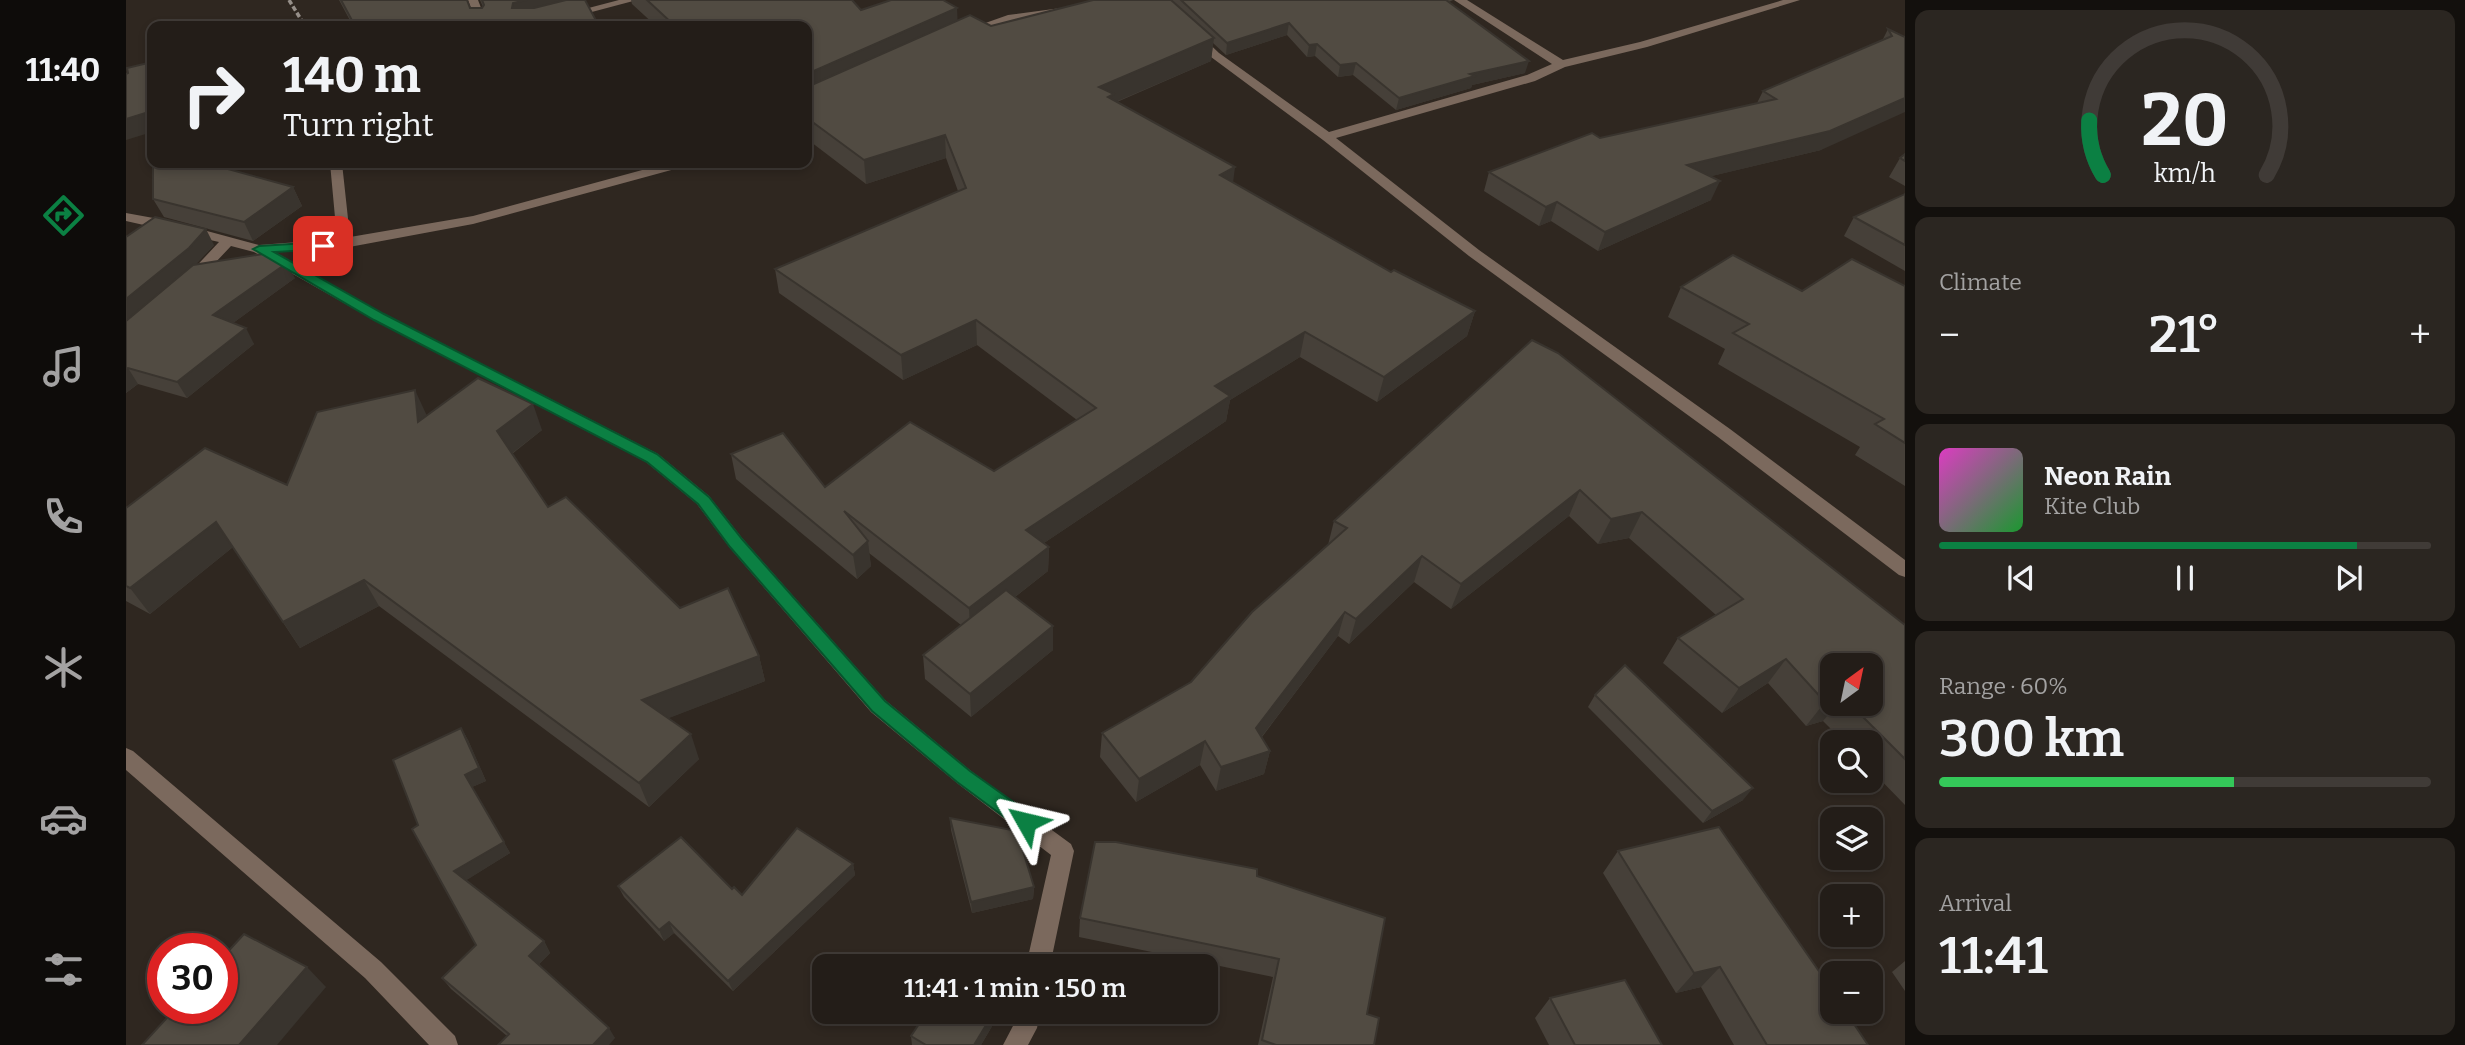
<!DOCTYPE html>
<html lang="en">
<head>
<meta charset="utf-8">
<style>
  :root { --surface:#231d18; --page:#2b2621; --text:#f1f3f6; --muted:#a3a2a2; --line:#403b37; --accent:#0b8043 }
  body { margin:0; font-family:Bitter,serif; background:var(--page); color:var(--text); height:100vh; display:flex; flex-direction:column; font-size:26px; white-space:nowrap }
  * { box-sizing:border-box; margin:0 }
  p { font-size:23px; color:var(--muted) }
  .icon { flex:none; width:38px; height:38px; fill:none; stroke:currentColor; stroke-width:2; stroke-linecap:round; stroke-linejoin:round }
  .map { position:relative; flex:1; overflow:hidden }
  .panel { display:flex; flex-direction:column; gap:10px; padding:10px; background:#13100d; width:560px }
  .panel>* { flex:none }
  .banner { position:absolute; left:21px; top:21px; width:665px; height:147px; border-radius:14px; box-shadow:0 4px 10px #0003,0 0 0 2px var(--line); background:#231d18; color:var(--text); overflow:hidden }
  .needle { width:46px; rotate:33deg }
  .tools { position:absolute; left:1694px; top:653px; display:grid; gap:14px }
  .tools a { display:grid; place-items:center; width:63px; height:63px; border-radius:14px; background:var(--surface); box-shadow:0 4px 10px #0003,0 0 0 2px var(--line); font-size:35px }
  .speed { position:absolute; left:21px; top:933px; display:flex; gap:14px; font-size:35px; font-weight:700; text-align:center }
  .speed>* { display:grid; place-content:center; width:91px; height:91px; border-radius:50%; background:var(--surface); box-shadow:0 4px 10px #0003,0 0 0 2px var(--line); line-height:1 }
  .speed .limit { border:10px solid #d22; background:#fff; color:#111 }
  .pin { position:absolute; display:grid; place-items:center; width:60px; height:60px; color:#fff; margin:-30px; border-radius:14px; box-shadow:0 4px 10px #0006 }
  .me { position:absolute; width:77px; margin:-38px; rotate:307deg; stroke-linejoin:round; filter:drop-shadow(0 0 5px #0008) }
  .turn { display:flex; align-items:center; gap:24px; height:147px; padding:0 21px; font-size:32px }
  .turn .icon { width:91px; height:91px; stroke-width:2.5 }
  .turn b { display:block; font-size:49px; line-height:60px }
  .big { font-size:52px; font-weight:600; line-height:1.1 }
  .panel .tile { flex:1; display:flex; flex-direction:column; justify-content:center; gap:10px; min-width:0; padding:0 24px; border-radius:14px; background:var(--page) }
  .panel .dial { align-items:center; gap:0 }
  .dial svg { height:182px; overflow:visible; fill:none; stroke:var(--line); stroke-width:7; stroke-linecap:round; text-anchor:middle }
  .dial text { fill:var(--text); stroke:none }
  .song { display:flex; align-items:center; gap:21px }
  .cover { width:84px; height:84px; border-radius:10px; background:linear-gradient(135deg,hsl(310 70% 55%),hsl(130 70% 35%)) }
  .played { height:7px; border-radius:4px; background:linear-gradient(90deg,var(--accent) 85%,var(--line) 85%) }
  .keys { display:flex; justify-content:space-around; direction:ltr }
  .heat { display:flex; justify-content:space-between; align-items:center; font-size:38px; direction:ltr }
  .charge { height:10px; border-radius:5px; background:linear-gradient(90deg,#34c759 60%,var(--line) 0) }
  .trip { position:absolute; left:686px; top:954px; width:406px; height:70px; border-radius:14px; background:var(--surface); box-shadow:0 4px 10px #0003,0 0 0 2px var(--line); font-weight:600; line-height:70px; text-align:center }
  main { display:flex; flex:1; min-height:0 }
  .dock { display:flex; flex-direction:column; width:126px; justify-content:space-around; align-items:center; background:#0e0c0a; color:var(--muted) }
  .dock .icon { width:49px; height:49px }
  .dock .selected { color:var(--accent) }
  .dock b { font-size:32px; color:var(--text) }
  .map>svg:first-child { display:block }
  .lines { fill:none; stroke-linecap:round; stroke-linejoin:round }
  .path { stroke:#968f89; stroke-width:3.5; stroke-dasharray:5 2.5; stroke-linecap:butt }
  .minor { fill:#7b695d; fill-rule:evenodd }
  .wall { fill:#464039; fill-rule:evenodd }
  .shaded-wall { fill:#39342e }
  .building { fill:#514b42; stroke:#39342e; stroke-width:2 }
  .route { fill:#0b8043; stroke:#07532c; stroke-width:2 }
</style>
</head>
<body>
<main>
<nav class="dock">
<b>11:40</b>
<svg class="icon selected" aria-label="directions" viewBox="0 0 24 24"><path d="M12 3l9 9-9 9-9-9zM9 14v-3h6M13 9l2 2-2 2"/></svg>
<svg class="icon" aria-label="music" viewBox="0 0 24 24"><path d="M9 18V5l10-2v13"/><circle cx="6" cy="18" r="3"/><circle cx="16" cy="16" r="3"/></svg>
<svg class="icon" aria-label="phone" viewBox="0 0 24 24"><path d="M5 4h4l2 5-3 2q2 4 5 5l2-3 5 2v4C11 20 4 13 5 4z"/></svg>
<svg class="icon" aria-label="climate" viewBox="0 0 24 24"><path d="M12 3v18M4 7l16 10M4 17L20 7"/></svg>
<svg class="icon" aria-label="car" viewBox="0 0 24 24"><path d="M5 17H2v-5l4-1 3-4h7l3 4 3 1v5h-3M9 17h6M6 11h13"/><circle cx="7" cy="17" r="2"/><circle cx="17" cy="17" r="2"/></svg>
<svg class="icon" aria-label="filters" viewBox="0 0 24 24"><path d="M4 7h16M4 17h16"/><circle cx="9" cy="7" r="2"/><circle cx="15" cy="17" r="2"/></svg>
</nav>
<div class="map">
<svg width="1779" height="1045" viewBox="0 0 1779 1045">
  <rect width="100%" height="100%" fill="#2f2720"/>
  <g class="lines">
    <polyline class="path" points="163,0 179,26"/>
    <g class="minor">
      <polygon points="342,0 352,0 362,26 352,26"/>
      <polygon points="493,0 511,0 413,26 394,26"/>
      <polygon points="1328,0 1341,0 1437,60 1514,42 1657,0 1674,0 1521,47 1439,67 1409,81 1210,138 1353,250 1604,429 1779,560 1779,577 1773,575 1592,437 1343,256 1197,140 1085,57 1063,36 1073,34 1093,53 1203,132 1401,75 1426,64"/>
      <polygon points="935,8 941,11 939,13 884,21 840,35 834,32 882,15"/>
      <polygon points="204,163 216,163 224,237 347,216 542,163 561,163 560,166 347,224 218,248 149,252 258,314 532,454 583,496 616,538 759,700 845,771 945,844 948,851 924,966 900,966 925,855 831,783 745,712 604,548 571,504 520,462 248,320 128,252 105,246 72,281 62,281 60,278 62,275 93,242 0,221 0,213 44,221 133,245 211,239"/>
      <polygon points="0,748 7,751 255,962 329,1036 332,1045 303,1045 239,978 0,770"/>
      <polygon points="890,1012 914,1012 911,1028 902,1045 877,1045 888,1024"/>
    </g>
  </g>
  <g class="wall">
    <polygon points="213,0 341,0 344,8 356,8 357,7 354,0 459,0 473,26 227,26"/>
    <polygon points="505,0 726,0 735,10 831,21 865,26 967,0 1327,0 1323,2 1399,73 1346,85 1345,88 1270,110 1227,75 1212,77 1189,56 1181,57 1161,35 1100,55 1087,43 1085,61 991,102 1107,182 1265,272 1349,311 1341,336 1251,402 1174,357 1104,400 1100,421 918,543 923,547 922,571 889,597 927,650 845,717 799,679 797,655 835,625 743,553 745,566 731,579 610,479 605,454 699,487 868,471 951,420 851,345 777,380 653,293 649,269 832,191 820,158 740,184 681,139 681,26 530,26 506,4"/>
    <polygon points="1762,29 1779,37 1695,150 1585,176 1585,200 1472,251 1425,221 1413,226 1358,191 1363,172 1474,138 1631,103 1637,91 1756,41"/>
    <polygon points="1779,154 1779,186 1763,177 1774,158"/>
    <polygon points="27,163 99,163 99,169 167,187 176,206 127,241 38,217 27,199"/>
    <polygon points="1779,194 1779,271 1718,236 1728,217"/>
    <polygon points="0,237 88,245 69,265 169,278 107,323 128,344 61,398 12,384 0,393"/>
    <polygon points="1779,286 1779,486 1729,455 1734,447 1592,364 1599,349 1542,317 1555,287 1676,291"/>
    <path d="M1406,340L1779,625V805L1745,770V742H1718L1697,721L1680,726L1642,683L1596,713L1537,663L1552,638L1590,615L1503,538L1472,544L1443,516L1325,609L1288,582L1223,644L1212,636L1136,737L1144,751L1138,774L1090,791L1074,765L1010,802L974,757L976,733L1065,682L1202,545L1208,521ZM1745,665V704H1706Z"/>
    <polygon points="301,415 416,430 386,454 422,507 554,608 633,656 639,681 542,718 573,759 523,807 253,606 174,648 107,547 24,614 0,601 0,508 161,485"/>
    <polygon points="1469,695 1617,800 1577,823 1462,707"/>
    <polygon points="335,728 342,740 360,781 346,787 384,853 340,880 418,941 424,953 413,964 489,1038 381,1036 325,989 316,978 350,945 292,825"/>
    <polygon points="824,818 908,887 907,899 846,913 825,830"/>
    <polygon points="1492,851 1742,1045 1608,1045 1575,987 1550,993 1477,873"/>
    <polygon points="727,864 729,875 607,991 548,933 538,941 498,897 492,886 606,889 616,895"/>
    <polygon points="1131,876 1241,1014 1248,1045 1132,1045 1147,977 953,937 954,918"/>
    <polygon points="1779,961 1779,991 1766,972"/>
    <polygon points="1424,998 1536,1045 1423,1045 1409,1018"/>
    <polygon points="801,1012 872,1012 872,1016 855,1045 786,1045 785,1036"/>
  </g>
  <g class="shaded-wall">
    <polygon points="401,0 455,0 393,26 386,8 387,3"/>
    <polygon points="831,8 832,30 681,98 681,74"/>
    <polygon points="1163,23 1161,35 1100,55 1101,43"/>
    <polygon points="1088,38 1085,61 987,103 973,87"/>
    <polygon points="1191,44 1189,56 1181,57 1183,45"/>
    <polygon points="1403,61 1399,73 1346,85 1345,88 1270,110 1273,98 1344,74"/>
    <polygon points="1230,63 1227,75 1212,77 1214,65"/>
    <polygon points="1779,98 1779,112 1695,150 1553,184 1561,165"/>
    <polygon points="26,111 26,132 0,140 0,119"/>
    <polygon points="819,135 820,158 740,184 738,160"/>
    <polygon points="91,163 99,163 100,185 91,166"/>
    <polygon points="1109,167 1106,191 1094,175"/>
    <polygon points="1594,181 1585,200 1472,251 1479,232"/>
    <polygon points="167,187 176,206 127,241 118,222"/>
    <polygon points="1431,202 1425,221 1413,226 1420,207"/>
    <polygon points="80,229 88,245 71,263 0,323 0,299"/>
    <polygon points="161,263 169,278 96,331 87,315"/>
    <polygon points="1349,311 1341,336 1251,402 1258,377"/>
    <polygon points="850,320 851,345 777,380 775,355"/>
    <polygon points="120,328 128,344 61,398 51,382"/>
    <polygon points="1179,332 1174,357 1104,400 1100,421 900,555 900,530 1089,386"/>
    <polygon points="2,368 12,384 0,393 0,369"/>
    <polygon points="289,390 301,416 292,422"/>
    <polygon points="407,404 416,430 381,457 371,431"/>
    <polygon points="1454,490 1443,516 1325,609 1335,584"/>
    <polygon points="1516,512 1503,538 1472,544 1485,519"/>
    <polygon points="90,522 107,547 24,614 4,588"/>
    <polygon points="742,541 745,566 731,579 727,555"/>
    <polygon points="923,547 922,571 844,632 843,608"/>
    <polygon points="1296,556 1288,582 1223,644 1230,619"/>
    <polygon points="238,580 253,606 174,648 157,622"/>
    <polygon points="1219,612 1212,636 1124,752 1130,728"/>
    <polygon points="927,626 927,650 845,717 844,694"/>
    <polygon points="633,656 639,681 525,725 516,700"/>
    <polygon points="1660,659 1642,683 1596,713 1613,688"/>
    <polygon points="1706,700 1706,704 1711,704 1697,721 1680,726 1699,702"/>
    <polygon points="335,728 342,740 360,781 346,787 339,775"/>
    <polygon points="565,734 573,759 523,807 513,783"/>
    <polygon points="1079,741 1074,765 1010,802 1013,779"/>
    <polygon points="1144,751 1138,774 1090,791 1095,767"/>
    <polygon points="1627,788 1617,800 1577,823 1586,811"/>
    <polygon points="378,842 384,853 336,883 328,871"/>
    <polygon points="727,864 729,875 607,991 602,981"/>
    <polygon points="908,887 907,899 846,913 845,902"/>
    <polygon points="543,922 548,933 538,941 533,930"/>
    <polygon points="418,941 424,953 410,967 403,956"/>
    <polygon points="181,967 200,987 151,1045 113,1045"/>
    <polygon points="1594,967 1575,987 1550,993 1568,973"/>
    <polygon points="868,1012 872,1012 872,1016 855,1045 848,1045"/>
    <polygon points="483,1028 489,1038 483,1045 467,1045"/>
  </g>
  <g class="building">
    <polygon points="215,0 341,0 344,8 356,8 358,5 356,0 401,0 387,3 386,8 408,8 440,0 459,0 473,26 229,26"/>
    <polygon points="521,0 726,0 735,10 765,0 817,0 831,8 681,74 681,26 549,26"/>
    <polygon points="967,0 1045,0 1088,38 973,87 988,94 982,97 1109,167 1094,175 1265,272 1268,270 1349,311 1258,377 1179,332 1089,386 1104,396 900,530 923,547 843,608 718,511 742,541 727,555 605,454 657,433 699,487 784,422 868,471 970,408 850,320 775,355 649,269 840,188 819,135 738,160 681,118 681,87 844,15 865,26"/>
    <polygon points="1055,0 1320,0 1403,61 1344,74 1349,76 1273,98 1230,63 1214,65 1191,44 1183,45 1163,23 1101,43"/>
    <polygon points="1762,29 1779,37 1779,98 1704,131 1561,165 1594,181 1479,232 1431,202 1420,207 1363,172 1466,133 1474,138 1650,99 1637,91 1766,36"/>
    <polygon points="26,62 26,111 0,119 0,74 2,73 1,68"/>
    <polygon points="1779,154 1779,161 1774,158"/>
    <polygon points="27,163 91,163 91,166 167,187 118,222 27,199"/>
    <polygon points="1779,194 1779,245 1728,217"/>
    <polygon points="29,217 80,229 63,248 0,299 0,237"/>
    <polygon points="143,253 161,263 87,315 120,328 51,382 2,368 0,369 0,321 67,265"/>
    <polygon points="1607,255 1676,291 1726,259 1779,286 1779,443 1749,424 1758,419 1607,333 1623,324 1555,287"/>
    <polygon points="1406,340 1432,353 1779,625 1779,759 1724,704 1745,704 1745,665 1706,665 1706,700 1699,702 1660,659 1613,688 1552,638 1617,599 1516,512 1485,519 1454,490 1335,584 1296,556 1230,619 1219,612 1130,728 1144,751 1095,767 1079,741 1013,779 976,733 1065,682 1126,612 1221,528 1208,521"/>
    <polygon points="352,378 407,404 371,431 422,507 440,497 554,608 602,588 633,656 516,700 565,734 513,783 238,580 157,622 90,522 4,588 0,586 0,508 79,448 161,485 191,412 289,390 292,422"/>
    <polygon points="880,590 927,626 844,694 797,655"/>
    <polygon points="1499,665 1627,788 1586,811 1469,695"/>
    <polygon points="335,728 353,768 339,775 378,842 328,871 418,941 403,956 483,1028 467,1045 372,1045 383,1034 316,978 350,945 286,829 292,825 267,760"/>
    <polygon points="824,818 891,831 908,887 845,902"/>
    <polygon points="1593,827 1706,990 1706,1012 1720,1012 1742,1045 1641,1045 1594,967 1568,973 1492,851"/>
    <polygon points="671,828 727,864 602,981 543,922 533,930 492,886 555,837 606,889 608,887 616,895"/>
    <polygon points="969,842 990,842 1131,869 1131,876 1259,918 1241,1014 1253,1018 1248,1045 1150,1045 1136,1040 1153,959 954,918"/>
    <polygon points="118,934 181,967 113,1045 16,1045 50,1008 96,1008 96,958"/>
    <polygon points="1499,980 1536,1045 1449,1045 1424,998"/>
    <polygon points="801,1012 868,1012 848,1045 800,1045 785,1036"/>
  </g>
  <polygon class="route" points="197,242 204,246 202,249 148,252 258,314 531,454 583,497 616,539 759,701 844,771 907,816 910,822 907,828 900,831 893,828 831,782 746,711 604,547 572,504 521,462 248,320 127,249 133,246"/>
</svg>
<div class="tools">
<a><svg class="needle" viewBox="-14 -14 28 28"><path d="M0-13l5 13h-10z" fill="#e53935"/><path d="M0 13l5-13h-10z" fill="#a3a2a2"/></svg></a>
<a><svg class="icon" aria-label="search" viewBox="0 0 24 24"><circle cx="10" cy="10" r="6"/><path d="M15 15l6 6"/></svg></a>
<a><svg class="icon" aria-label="layers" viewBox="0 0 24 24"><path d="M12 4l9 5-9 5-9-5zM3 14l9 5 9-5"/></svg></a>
<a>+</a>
<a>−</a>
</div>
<div class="speed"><div class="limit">30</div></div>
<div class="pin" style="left:197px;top:246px;background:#d93025"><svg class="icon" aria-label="arrive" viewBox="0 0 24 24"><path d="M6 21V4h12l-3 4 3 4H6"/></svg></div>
<svg class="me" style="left:900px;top:822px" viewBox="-20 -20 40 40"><path d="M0-17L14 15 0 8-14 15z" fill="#0b8043" stroke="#fff" stroke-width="4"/></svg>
<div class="trip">11:41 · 1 min · 150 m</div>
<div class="banner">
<div class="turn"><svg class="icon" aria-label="right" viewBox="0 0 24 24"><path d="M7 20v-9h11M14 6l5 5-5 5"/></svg><div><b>140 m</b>Turn right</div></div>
</div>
</div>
<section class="panel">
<div class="tile dial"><svg viewBox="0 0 100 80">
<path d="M14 69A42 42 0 1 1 86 69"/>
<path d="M14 69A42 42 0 0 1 8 45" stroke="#0b8043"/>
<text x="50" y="56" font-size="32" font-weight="700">20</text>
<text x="50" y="72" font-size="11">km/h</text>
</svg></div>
<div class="tile"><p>Climate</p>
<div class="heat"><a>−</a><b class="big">21°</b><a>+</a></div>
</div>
<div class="tile">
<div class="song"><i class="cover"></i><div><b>Neon Rain</b><p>Kite Club</p></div></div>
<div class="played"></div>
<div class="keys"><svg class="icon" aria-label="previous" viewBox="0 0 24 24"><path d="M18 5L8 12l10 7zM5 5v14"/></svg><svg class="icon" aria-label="pause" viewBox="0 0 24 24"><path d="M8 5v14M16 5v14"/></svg><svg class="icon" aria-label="next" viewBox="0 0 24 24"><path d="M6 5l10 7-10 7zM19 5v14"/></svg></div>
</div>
<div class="tile"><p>Range · 60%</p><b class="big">300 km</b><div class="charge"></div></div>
<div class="tile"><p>Arrival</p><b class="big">11:41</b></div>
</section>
</main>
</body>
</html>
